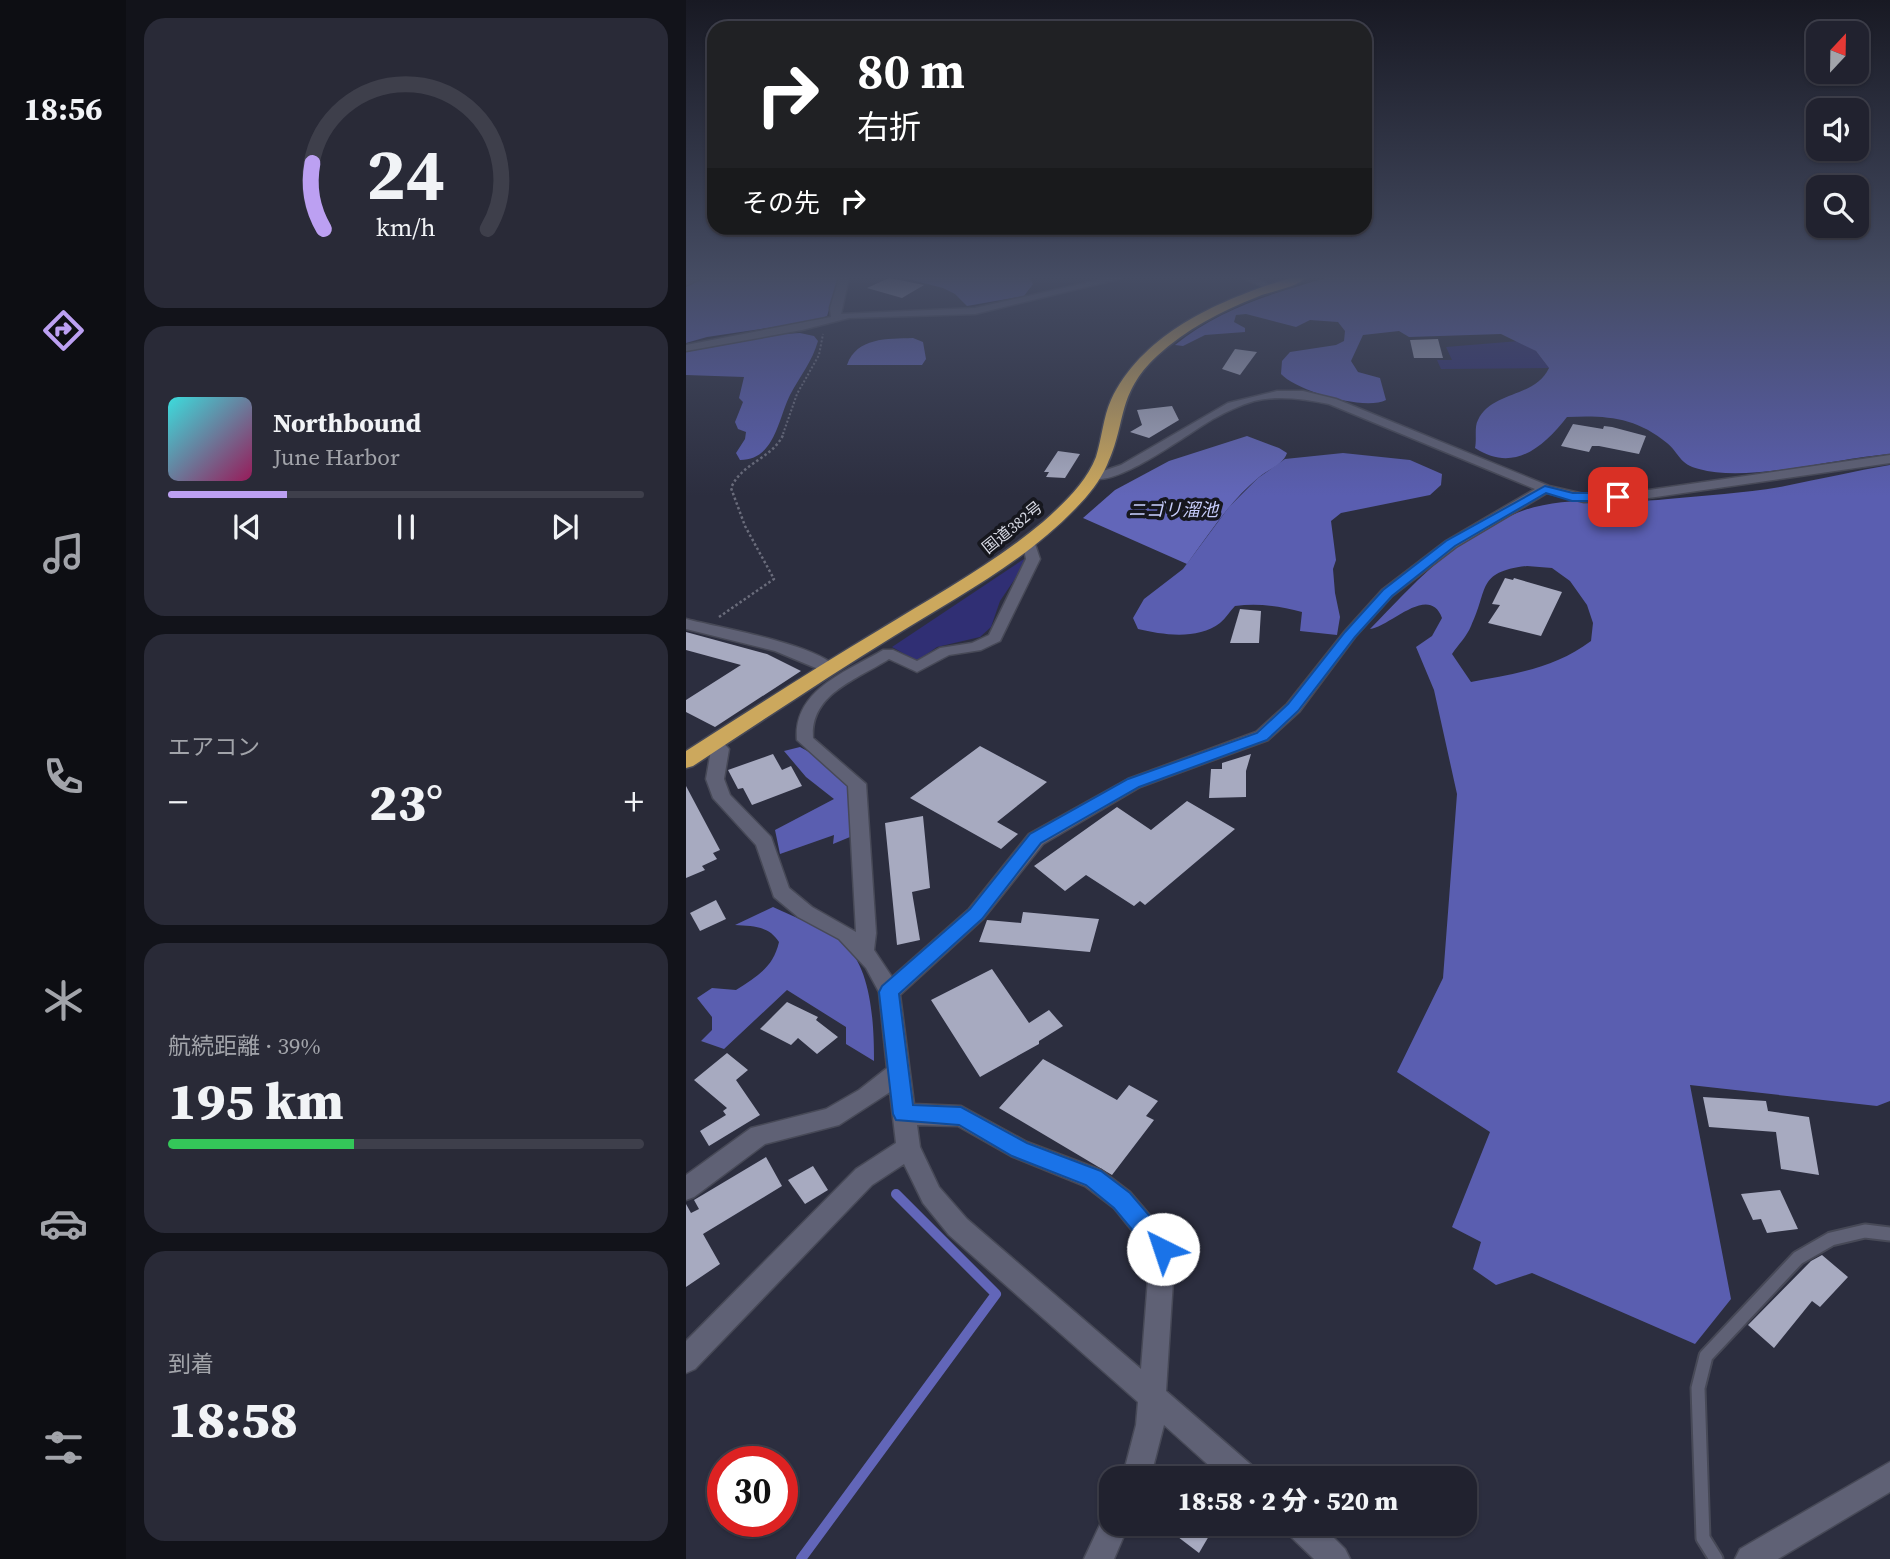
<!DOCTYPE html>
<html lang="ja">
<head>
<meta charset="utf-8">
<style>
  :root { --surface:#21222f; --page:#292a37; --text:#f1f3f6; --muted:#a2a4aa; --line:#3e3f4b; --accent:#bca0f2 }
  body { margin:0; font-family:"Source Serif 4","Noto Sans JP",serif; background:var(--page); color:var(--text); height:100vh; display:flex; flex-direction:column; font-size:26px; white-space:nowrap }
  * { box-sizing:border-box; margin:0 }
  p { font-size:23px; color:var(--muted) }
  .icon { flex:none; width:38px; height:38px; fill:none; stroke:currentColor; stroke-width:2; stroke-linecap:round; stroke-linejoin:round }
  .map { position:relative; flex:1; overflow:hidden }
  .side { display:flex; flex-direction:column; gap:18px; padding:18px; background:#12131a; width:560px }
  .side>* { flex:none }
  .guide { position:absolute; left:21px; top:21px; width:665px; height:214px; border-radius:21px; box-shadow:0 2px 5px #0004,0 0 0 2px var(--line); background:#202124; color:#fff; overflow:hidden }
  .needle { width:46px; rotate:22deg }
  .tools { position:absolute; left:1120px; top:21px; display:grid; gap:14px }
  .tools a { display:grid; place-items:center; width:63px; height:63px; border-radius:14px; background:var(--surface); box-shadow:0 2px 5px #0004,0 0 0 2px var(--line); font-size:35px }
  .speed { position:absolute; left:21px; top:1446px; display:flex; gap:14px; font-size:35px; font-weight:700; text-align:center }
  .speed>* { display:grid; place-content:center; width:91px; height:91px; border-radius:50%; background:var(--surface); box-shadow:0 2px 5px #0004,0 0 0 2px var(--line); line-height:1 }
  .speed .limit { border:10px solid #d22; background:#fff; color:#111 }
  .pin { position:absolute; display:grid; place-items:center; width:60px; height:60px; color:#fff; margin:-30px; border-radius:14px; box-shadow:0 4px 10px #0006 }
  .me { position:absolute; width:77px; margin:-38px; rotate:319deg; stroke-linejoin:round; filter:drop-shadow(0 0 5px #0008) }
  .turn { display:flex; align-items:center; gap:24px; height:147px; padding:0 35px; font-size:32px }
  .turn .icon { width:91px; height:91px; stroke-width:2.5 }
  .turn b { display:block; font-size:49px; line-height:60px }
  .then { display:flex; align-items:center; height:66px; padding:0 35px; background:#0003; gap:14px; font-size:26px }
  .big { font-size:52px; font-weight:800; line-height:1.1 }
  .side .tile { flex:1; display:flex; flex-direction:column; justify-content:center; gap:10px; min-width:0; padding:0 24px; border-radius:21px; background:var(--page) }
  .side .dial { align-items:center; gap:0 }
  .dial svg { height:182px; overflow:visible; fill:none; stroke:var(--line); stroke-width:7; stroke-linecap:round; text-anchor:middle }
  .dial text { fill:var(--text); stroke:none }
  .song { display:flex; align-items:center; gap:21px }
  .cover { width:84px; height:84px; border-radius:10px; background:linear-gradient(135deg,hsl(180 70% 55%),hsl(330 70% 35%)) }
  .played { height:7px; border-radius:4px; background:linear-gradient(90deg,var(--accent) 25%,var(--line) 25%) }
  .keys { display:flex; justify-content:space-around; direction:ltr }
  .heat { display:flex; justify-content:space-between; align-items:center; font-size:38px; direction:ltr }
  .charge { height:10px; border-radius:5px; background:linear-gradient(90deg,#34c759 39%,var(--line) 0) }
  .trip { position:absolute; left:413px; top:1466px; width:378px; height:70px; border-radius:21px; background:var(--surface); box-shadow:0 2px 5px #0004,0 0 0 2px var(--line); font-weight:800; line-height:70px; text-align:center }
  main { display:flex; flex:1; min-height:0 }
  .dock { display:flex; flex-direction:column; width:126px; justify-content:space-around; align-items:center; background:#0d0e13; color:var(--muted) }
  .dock .icon { width:49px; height:49px }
  .dock .selected { color:var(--accent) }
  .dock b { font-size:32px; color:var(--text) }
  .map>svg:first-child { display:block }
  .green { fill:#302f74 }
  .forest { fill:#5a5eb0; fill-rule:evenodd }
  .water { fill:#6266b9 }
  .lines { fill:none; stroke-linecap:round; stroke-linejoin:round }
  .stream { stroke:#6266b9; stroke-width:10 }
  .building { fill:#a7aac0 }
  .lane-far1-casing { stroke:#474957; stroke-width:7 }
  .lane-casing { stroke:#474957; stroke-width:17 }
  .street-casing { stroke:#474957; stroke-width:3 }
  .highway-casing { stroke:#474957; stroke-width:3 }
  .path-far1 { stroke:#6b6d7c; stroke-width:2; stroke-dasharray:2 2; stroke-linecap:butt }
  .path { stroke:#6b6d7c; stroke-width:2.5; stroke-dasharray:2.5 2.5; stroke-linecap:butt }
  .lane-far1 { stroke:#5f6175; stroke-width:5 }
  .lane { stroke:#5f6175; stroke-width:13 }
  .street { fill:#5f6175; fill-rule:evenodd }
  .highway { fill:#cca85d; fill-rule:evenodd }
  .route { fill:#1a73e8; stroke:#114b97; stroke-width:2 }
  .labels { text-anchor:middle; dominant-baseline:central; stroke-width:7; stroke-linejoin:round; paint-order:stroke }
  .far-street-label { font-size:16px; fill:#d7d9e4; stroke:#16171e }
  .far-water-label { font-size:18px; font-style:italic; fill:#c7cdfb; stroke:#16171e }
</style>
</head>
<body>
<main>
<nav class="dock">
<b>18:56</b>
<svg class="icon selected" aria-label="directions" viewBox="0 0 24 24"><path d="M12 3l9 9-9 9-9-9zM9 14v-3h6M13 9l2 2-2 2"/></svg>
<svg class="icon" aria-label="music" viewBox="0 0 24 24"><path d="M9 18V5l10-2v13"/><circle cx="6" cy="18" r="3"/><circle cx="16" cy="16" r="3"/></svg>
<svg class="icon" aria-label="phone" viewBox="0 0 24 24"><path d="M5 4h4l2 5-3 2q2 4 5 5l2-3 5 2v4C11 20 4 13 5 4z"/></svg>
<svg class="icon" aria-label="climate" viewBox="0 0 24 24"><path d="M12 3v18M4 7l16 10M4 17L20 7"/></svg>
<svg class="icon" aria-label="car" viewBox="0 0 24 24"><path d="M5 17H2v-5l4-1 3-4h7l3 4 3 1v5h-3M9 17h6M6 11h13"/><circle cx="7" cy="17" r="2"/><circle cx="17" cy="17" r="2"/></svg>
<svg class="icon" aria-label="filters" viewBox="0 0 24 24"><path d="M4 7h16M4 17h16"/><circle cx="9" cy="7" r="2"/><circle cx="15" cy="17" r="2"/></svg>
</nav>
<section class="side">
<div class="tile dial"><svg viewBox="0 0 100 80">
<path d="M14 69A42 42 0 1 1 86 69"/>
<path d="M14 69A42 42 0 0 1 9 40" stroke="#bca0f2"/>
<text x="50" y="56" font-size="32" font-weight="700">24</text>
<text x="50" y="72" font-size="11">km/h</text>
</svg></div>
<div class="tile">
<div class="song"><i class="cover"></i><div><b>Northbound</b><p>June Harbor</p></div></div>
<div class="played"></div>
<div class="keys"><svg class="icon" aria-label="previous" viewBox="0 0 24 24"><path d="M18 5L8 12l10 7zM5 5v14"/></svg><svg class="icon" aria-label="pause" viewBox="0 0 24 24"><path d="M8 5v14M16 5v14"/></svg><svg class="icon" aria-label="next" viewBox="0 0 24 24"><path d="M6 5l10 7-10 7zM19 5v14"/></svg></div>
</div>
<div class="tile"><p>エアコン</p>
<div class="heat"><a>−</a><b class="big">23°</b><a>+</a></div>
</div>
<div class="tile"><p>航続距離 · 39%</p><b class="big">195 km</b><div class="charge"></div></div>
<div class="tile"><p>到着</p><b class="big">18:58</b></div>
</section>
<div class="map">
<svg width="1204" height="1559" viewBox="0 0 1204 1559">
  <rect width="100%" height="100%" fill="#2c2e3f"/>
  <g class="green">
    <polygon points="833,341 850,351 863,368 755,369 751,360 766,360 760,347"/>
    <polygon points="338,559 339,564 314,601 305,627 294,637 251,647 231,661 206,647"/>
  </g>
  <g class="forest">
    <polygon points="18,278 153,278 141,316 128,321 21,337 0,343 0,287"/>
    <polygon points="218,278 343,278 347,284 338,296 281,306 269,294 257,288"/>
    <path d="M640,278H1204V454C1150,458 1062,483 1013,469C993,464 994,454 981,443C950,417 919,415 881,417C857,448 827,473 789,448C791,439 788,427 792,420C806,391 849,398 863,368L850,351L815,334L723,337L713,331L677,335L665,361L672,372L694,378L700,400C678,411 611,391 595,374L596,361L604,352L650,345L658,341L659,331L652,322L624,320L610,327L560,314L550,315L548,322L559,328V332L519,335L497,346L489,345C533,309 587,293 640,278Z"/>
    <path d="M114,333L128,336L132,341C126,362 114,376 104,395C92,419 89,460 54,460L50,453L59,439L60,432L52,429L49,422L57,402L53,398L58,377L0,375V352L98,334Z"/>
    <path d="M657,453L724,460L756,474L755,485L744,495L655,513L645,521L650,560L647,569L649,593L654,617L651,635L614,631L616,612C594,606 572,603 549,606C544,611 540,618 534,623C512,640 477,635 452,629L447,618L458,599L497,569L543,507L572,478L599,459Z"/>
    <path d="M1204,465V1101L1191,1106L1004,1085L1045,1299L1009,1344L846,1273L810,1285L787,1269L795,1242L766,1227L804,1132L711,1072L757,978L771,794L748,690L730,647L746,636L756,618C743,583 704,627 684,629C731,581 762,544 824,516C874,492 929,505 982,499C1021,495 1061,493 1099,486C1134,479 1169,471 1204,465ZM841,566L866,568L884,581L901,605L907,623L905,641C869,668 829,674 785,682L766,654C772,645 781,636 785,626C803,589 790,572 841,566Z"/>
    <polygon points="114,747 125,753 163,787 164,837 147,844 148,835 94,854 89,830 148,799 120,777 98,751"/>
    <path d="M87,907C110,918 136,927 156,942C186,966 188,1025 188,1061L160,1044V1027L101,990L38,1049L15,1041L26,1030V1017L11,998L26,988L50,990C71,976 87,968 93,942C83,926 67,926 49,925Z"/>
  </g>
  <g class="water">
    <path d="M227,338L237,342L240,359L236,365H161C171,337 201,339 227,338Z"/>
    <path d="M561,436L593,448L601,453C597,465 581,470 572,478C543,502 523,534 501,564L397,518L429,490L483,461Z"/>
  </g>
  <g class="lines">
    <polyline class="stream" points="115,1559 310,1294 210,1194"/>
  </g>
  <g class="building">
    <polygon points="203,278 214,280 238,285 216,298 181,288"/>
    <polygon points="752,339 757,358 728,358 724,340"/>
    <polygon points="549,349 571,352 554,375 536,369"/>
    <polygon points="486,406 493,420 463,438 444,432 456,425 451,410"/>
    <polygon points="887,424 917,429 918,426 926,427 960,436 953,454 913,446 906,446 903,452 875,446"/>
    <polygon points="372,451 394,454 379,478 360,477 363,472 358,472"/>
    <polygon points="819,578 827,580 828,578 876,592 855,636 802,623 814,605 806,604"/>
    <polygon points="554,609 575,611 573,643 544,643"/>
    <polygon points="0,632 81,654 115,671 29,727 0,712 0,700 55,665 0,650"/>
    <polygon points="294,746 361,782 311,822 332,834 315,849 224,798"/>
    <polygon points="87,754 96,770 105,766 116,786 66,805 57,788 52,789 42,770"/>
    <polygon points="565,754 560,771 560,797 523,798 525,769 536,769 536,763"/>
    <polygon points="0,786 34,850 27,853 31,859 16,866 19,870 0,878"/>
    <polygon points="501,801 549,829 459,905 454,901 448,906 400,875 379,891 348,866 431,807 465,830"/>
    <polygon points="237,816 244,888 226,892 234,940 211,945 199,823"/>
    <polygon points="30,900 40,919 14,931 4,913"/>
    <polygon points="337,912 413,919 404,952 293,942 301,920 335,923"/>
    <polygon points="306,969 343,1023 363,1010 377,1026 353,1041 353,1044 294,1077 245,1000"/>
    <polygon points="101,1002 132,1017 130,1020 152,1037 131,1054 112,1038 105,1045 74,1029"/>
    <polygon points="41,1053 62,1070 50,1080 74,1115 23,1146 14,1131 40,1115 37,1111 41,1108 8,1080"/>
    <polygon points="357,1059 431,1100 443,1085 472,1101 460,1116 468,1120 426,1175 313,1108"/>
    <polygon points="1017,1097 1080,1101 1082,1111 1123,1117 1133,1175 1095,1169 1090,1132 1023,1127"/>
    <polygon points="80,1157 96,1186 17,1234 34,1264 0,1287 0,1204 5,1213 13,1209 8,1200"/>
    <polygon points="127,1166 142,1190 119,1204 102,1180"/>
    <polygon points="1094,1190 1112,1229 1081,1233 1075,1219 1067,1220 1055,1194"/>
    <polygon points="1136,1255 1162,1277 1134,1307 1126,1301 1088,1348 1062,1325 1125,1261"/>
    <polygon points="475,1524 530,1524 513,1553"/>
  </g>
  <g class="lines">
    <g class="lane-far1-casing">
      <polyline id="lane-far1" points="0,283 11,278"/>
    </g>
    <g class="lane-casing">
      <polyline id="lane" points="1030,1559 1017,1538 1012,1388 1020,1356 1112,1258 1145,1239 1179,1231 1204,1234"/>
    </g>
    <g class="street-casing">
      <g id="street">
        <polygon points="153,278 163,278 155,314 289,308 421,278 437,278 289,314 163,318 116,330 0,351 0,345 145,317 144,308"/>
        <polygon points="557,278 569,278 589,287 581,289"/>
        <path d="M591,391H617L650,399L863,486L898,494L949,492L1204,455V463L949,500L898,502L861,493L770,547L706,596L669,637L613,712L582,740L454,787L357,844L297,919L214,995L228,1104L275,1106L341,1142L415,1170L444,1192L486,1241L489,1249L480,1391L570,1469L574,1479H538L478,1425L464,1479H436L450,1425L452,1402L263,1235L237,1203L218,1164L186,1185L9,1369L0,1373V1341L170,1169L210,1143L204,1092L153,1125L79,1144L8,1197L0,1200V1175L65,1128L140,1109L173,1090L201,1068L193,992L180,968L153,939L112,917L88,897L70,845L27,798L20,779L25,750L19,742L27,736L33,738L43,749L38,779L44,795L85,837L103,888L126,907L170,932L162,786L111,740C107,690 160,672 197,650H207L231,661L254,648L286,643L303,635L340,559L338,549L332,545L339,541L349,544L354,559L314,641L295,650L263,655L231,672L203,659C170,680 124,694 127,738L180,784L190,933L188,950L206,977L283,909L343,834L442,779L570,732L601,704L659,631L696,590L760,541L849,489L643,404C618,399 593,395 568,401C555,405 541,411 529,418C506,430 424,494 402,476L435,465L542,403ZM231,1125L272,1126L325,1156L399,1186L428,1208L464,1253L455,1369L281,1219L253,1187L234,1147Z"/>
        <path d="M0,619C34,628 130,644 151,668L143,673L137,671L89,651L0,629Z"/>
        <polygon points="1204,1462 1204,1492 1092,1559 1049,1559 1054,1549"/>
        <polygon points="425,1511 425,1524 443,1524 428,1559 398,1559 419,1514"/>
        <polygon points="598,1524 634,1524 659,1549 664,1559 628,1559 602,1534"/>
      </g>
    </g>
    <g class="highway-casing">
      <path id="highway" d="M604,278H620C608,288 586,291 571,297C535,311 499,330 471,356C430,394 441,423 421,465C414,481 402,496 390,508C338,562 271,597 208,636C140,678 74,722 7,766L0,768V751C64,710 128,669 193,630C248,596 307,564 357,522C377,504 400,483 410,457C416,438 417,418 425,400C457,332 536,299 604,278Z"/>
    </g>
    <polyline class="path-far1" points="97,434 111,394 133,355 137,334"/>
    <path class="path" d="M33,617L88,579L59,526L45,488C56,462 87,459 98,433"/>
    <use href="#lane-far1" class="lane-far1"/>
    <use href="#lane" class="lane"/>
    <use href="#street" class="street"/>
    <use href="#highway" class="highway"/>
  </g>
  <linearGradient id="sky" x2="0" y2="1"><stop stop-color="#181923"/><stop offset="0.56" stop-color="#454c63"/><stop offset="1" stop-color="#454c63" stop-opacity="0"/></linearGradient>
  <rect width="1204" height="496" fill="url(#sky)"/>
  <polygon class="route" points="859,486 887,493 932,493 938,497 932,501 886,501 860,493 769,546 706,596 669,637 612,711 581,740 453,787 355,843 296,919 213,994 227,1105 275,1107 341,1143 415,1171 444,1193 485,1241 489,1249 485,1257 477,1260 469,1257 428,1208 400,1185 326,1156 273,1125 210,1120 207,1114 193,992 196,986 284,909 344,834 442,779 571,733 602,704 659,632 697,590 760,541"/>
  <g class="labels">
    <g class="far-street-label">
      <text transform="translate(326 527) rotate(-39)">国道382号</text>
    </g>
    <g class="far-water-label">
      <text x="487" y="509">ニゴリ溜池</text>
    </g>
  </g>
</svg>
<div class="tools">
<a><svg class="needle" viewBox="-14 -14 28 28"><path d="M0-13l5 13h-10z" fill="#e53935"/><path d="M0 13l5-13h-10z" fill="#a2a4aa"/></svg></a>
<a><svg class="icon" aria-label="sound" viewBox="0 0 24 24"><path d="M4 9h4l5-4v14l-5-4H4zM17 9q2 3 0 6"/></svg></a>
<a><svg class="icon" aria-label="search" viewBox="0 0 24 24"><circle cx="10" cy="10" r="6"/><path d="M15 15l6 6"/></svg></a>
</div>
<div class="speed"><div class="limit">30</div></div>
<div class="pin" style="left:932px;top:497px;background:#d93025"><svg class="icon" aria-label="arrive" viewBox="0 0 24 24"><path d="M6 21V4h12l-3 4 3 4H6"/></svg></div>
<svg class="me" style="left:477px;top:1249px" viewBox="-20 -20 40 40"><circle r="19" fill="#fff"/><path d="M0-13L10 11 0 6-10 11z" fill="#1a73e8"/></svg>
<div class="trip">18:58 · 2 分 · 520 m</div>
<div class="guide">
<div class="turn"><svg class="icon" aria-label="right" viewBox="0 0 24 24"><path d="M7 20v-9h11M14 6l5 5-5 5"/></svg><div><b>80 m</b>右折</div></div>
<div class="then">その先<svg class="icon" aria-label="right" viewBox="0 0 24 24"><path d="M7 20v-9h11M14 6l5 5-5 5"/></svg></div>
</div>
</div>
</main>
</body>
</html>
